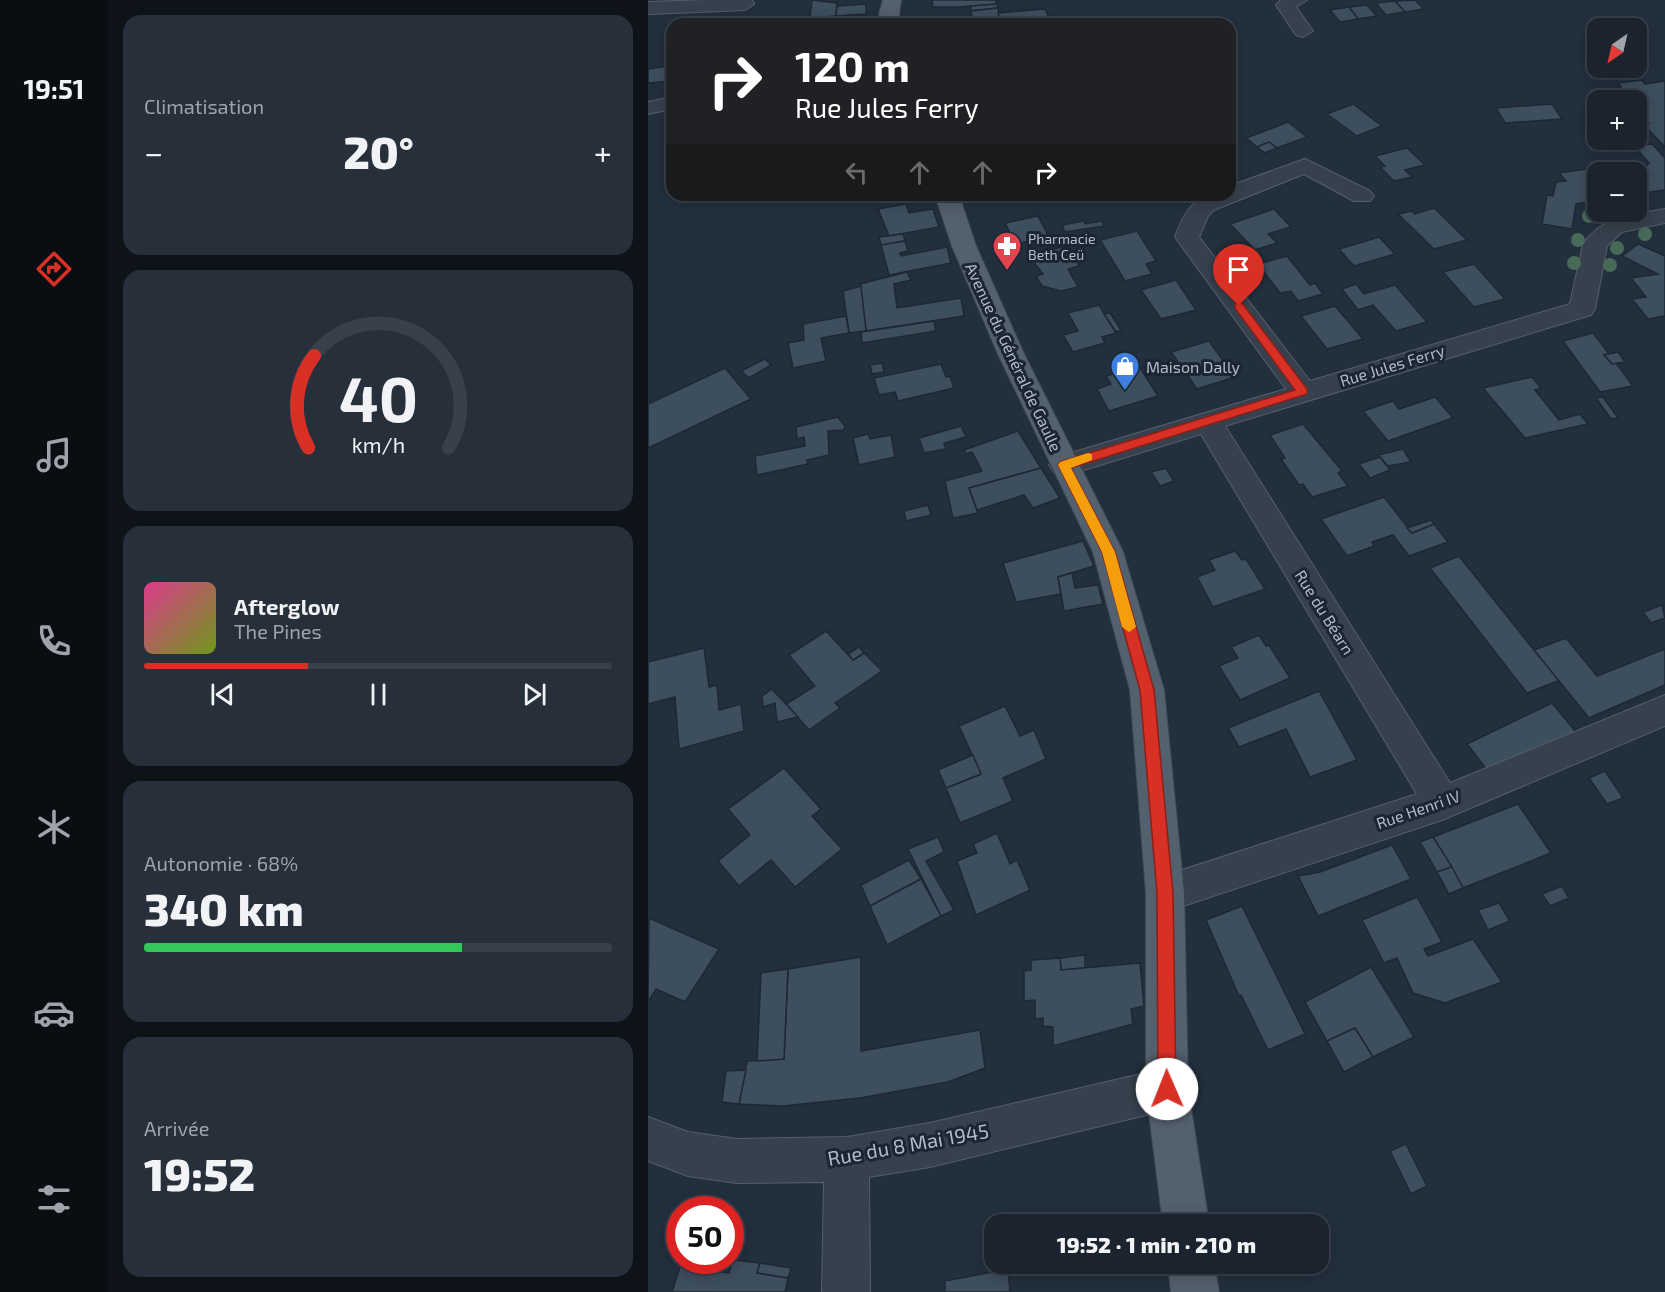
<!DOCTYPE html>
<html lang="fr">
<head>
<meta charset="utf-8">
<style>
  :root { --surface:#1a232e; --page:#272f3a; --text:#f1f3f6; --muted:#9fa4aa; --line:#38404a; --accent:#d93025 }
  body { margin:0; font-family:"Exo 2",sans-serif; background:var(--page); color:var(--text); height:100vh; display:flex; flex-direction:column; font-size:22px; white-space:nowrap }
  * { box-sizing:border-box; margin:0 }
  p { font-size:20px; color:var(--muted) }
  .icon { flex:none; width:33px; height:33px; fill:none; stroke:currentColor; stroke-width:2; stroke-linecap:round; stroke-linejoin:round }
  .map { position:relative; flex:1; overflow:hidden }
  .drawer { display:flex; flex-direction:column; gap:15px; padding:15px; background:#0e1319; width:540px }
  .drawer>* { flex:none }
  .top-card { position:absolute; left:18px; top:18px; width:570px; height:183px; border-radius:18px; box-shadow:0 3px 15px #0003,0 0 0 2px var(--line); background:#202124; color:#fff; overflow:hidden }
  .needle { width:39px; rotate:214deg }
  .tools { position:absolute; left:939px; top:18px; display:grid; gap:12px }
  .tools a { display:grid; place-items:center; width:60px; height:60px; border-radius:12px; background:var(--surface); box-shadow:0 3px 15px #0003,0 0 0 2px var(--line); font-size:30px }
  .speed { position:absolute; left:18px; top:1196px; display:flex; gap:12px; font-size:30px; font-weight:700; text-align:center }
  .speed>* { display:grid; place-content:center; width:78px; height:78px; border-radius:50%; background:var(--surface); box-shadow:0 3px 15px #0003,0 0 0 2px var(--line); line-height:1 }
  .speed .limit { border:9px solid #d22; background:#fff; color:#111 }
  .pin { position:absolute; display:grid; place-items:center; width:51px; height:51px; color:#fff; margin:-62px -26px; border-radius:50% 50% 50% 0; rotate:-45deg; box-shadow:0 0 6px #0007 }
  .pin .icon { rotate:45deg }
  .me { position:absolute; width:66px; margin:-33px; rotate:359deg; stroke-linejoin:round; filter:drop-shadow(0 0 4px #0008) }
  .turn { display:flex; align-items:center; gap:21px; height:126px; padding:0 30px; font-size:27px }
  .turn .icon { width:78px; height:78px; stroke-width:2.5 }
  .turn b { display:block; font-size:42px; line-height:51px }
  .lanes { display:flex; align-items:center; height:57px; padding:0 30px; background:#0003; justify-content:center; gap:30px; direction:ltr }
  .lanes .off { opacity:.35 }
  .big { font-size:45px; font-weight:800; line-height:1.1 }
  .drawer .widget { flex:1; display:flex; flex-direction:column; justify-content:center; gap:9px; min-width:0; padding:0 21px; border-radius:18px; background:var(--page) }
  .drawer .dial { align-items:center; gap:0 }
  .dial svg { height:156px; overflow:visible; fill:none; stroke:var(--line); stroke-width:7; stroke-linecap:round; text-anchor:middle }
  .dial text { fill:var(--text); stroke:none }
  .song { display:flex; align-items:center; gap:18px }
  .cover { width:72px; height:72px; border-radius:9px; background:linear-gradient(135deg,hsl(330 70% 55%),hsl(80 70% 35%)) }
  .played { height:6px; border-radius:3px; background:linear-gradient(90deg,var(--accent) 35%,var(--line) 35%) }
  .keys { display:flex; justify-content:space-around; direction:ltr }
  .heat { display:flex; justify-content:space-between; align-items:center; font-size:33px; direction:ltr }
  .charge { height:9px; border-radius:4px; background:linear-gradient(90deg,#34c759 68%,var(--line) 0) }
  .trip { position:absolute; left:336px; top:1214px; width:345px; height:60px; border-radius:18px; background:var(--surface); box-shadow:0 3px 15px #0003,0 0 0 2px var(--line); font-weight:800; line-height:60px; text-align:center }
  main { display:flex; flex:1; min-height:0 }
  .dock { display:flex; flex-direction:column; width:108px; justify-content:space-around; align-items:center; background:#0a0e12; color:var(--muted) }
  .dock .icon { width:42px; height:42px }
  .dock .selected { color:var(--accent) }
  .dock b { font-size:27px; color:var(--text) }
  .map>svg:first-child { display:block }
  .building { fill:#3d4e5d; stroke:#1d2834; stroke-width:1.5 }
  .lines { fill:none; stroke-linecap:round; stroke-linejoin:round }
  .minor-casing { stroke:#545f6b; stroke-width:2 }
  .major-casing { stroke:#3f4a56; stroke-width:2 }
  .minor { fill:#36414d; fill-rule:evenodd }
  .major { fill:#53606d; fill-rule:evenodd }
  .tree { fill:#486a58 }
  .route { fill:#d93025; stroke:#8d1f18; stroke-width:1.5 }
  .slow { fill:#f59e0b }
  .labels { text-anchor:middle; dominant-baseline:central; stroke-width:6; stroke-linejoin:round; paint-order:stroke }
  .far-poi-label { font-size:14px; fill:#b1bcc9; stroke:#1b2632; text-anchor:start }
  .street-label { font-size:16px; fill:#b1bcc9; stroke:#1b2632 }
  .poi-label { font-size:16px; fill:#b1bcc9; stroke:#1b2632; text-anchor:start }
  .near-street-label { font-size:20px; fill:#b1bcc9; stroke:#1b2632 }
</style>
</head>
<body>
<main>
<nav class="dock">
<b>19:51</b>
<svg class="icon selected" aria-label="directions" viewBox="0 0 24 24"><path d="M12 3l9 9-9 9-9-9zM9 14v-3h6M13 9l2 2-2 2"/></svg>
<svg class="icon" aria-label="music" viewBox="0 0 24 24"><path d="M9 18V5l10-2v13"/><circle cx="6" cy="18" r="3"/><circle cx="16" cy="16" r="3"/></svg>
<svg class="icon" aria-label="phone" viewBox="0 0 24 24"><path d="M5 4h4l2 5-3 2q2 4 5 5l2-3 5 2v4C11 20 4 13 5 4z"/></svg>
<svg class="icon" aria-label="climate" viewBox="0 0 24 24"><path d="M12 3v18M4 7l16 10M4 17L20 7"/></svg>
<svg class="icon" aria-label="car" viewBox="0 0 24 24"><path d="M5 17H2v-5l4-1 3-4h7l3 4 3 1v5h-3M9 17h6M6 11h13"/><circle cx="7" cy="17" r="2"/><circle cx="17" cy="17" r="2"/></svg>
<svg class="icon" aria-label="filters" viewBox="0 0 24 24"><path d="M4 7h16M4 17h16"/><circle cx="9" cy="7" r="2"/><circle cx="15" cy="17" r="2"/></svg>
</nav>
<section class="drawer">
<div class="widget"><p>Climatisation</p>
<div class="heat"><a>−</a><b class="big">20°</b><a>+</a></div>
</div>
<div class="widget dial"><svg viewBox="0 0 100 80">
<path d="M14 69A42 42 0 1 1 86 69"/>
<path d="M14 69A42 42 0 0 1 17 22" stroke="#d93025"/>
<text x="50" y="56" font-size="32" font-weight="700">40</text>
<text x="50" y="72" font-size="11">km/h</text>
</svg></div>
<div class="widget">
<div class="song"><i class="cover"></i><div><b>Afterglow</b><p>The Pines</p></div></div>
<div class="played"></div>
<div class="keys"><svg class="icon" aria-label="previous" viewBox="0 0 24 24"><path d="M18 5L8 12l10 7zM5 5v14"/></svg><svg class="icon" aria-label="pause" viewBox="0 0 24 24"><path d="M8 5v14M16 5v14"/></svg><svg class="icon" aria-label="next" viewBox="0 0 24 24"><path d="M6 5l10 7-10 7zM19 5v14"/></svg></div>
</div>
<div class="widget"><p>Autonomie · 68%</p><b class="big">340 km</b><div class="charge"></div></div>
<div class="widget"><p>Arrivée</p><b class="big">19:52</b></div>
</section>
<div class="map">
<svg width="1017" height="1292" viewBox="0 0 1017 1292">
  <rect width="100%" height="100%" fill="#222f3d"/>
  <g class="building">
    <polygon points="164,0 189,3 188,16 162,18"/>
    <polygon points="284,0 352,0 353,1 348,1 349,4 312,7 285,7"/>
    <polygon points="767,0 776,9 757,12 747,1"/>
    <polygon points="747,1 757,12 738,15 728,3"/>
    <polygon points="218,4 218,14 188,16 189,6"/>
    <polygon points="349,4 350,8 323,11 323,6"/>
    <polygon points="719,5 729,16 710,19 701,7"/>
    <polygon points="701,7 710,19 692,22 682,10"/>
    <polygon points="350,8 353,24 259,24 324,17 323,11"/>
    <polygon points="397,9 402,20 353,24 350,13"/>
    <polygon points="20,66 24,68 24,81 0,83 0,69"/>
    <polygon points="994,80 997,84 1017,81 1017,147 995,124 1001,123 988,114 988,100 950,100 949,104 941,95 970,92 966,88 973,87 970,83"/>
    <polygon points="705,104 734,126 709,136 679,114"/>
    <polygon points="904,104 914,119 857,123 848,108"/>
    <polygon points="640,122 659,137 629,148 621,142 609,147 598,138"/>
    <polygon points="621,142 629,148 617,153 609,147"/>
    <polygon points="1004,144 1017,158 1017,190 988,194 988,176 994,175 992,173 1001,163 986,146"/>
    <polygon points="759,148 777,165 757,170 764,177 746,181 732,167 737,166 727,156"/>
    <polygon points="973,164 981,172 950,172 950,200 928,204 924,229 894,224 899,195 905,196 908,182 918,181 911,173"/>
    <polygon points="258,204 261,213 285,209 291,227 241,236 230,209"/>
    <polygon points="786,208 819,240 786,249 750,214 763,211 767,214"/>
    <polygon points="626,209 643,227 620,234 629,243 607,250 582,224"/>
    <polygon points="390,216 401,237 368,244 357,223"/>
    <polygon points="436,221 437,224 454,221 456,226 417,232 414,225"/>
    <polygon points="489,231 508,261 498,264 504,274 477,281 452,240"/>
    <polygon points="255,234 257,241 233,245 231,237"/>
    <polygon points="731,237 747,254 706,266 691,249"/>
    <polygon points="257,241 260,251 252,253 253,256 299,247 303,263 241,275 233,245"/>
    <polygon points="990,244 1017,256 1017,316 1000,319 984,299 998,297 983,278 1010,274 974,256"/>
    <polygon points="420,246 431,266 420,269 430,287 413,291 394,286 388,276 395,274 387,264 390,252"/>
    <polygon points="639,256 662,285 667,283 675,294 650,301 643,291 632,293 610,264"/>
    <polygon points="826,264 857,299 826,307 795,272"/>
    <polygon points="259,272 263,280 246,284 249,308 313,298 316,316 218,331 212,284"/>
    <polygon points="528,280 548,310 513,319 493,290"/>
    <polygon points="708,284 716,294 747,285 779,322 748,331 725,305 710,310 694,289"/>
    <polygon points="213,286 218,331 201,333 195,291"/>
    <polygon points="451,305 468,333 454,337 457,343 425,352 415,335 430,331 420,313"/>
    <polygon points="687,306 715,339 679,349 653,316"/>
    <polygon points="462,313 473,330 468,332 456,314"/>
    <polygon points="198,316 201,333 173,338 178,361 145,368 140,343 156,340 155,324"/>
    <polygon points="286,321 288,331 214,343 213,332"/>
    <polygon points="945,333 961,354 956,355 964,364 968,363 985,386 952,392 915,341"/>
    <polygon points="561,341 587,377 549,389 523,352"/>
    <polygon points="970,352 977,362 964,364 956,355"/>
    <polygon points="117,359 123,365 101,378 93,371"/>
    <polygon points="234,363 236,372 224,374 222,365"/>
    <polygon points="293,364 298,377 302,376 306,388 250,401 247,392 231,395 226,378"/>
    <polygon points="491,366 510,396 461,411 449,389 463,384 458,376"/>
    <polygon points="77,368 103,399 0,448 0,404"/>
    <polygon points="884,377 893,388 887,390 911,420 932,414 940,424 877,438 835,388"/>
    <polygon points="787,397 805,418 740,441 715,411 745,401 751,409"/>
    <polygon points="955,397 970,418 963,419 948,398"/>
    <polygon points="190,417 197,426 196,430 180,431 181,455 159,460 160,464 109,475 107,456 157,446 156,437 149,439 148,427"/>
    <polygon points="655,424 694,471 690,473 700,486 664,497 655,484 651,485 633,459 637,458 622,435"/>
    <polygon points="313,426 318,437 296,443 298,449 276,453 271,438"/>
    <polygon points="370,431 393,468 321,488 330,513 305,518 297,481 334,471 324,452 318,454 316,450"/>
    <polygon points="220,434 222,439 243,435 247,457 211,465 205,438"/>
    <polygon points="755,449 763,462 740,466 730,455"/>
    <polygon points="732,457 742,470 722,478 711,464"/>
    <polygon points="393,468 412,498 385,508 376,495 329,510 321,488"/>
    <polygon points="518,468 526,481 512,486 503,472"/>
    <polygon points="736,497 764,533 786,524 800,542 761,556 745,535 724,542 726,546 699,556 673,519"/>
    <polygon points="280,505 283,515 258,521 256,511"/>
    <polygon points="783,520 786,524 764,533 759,528"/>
    <polygon points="435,541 446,566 410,577 413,594 368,602 355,563"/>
    <polygon points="587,551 594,560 598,559 617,589 565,607 549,577 567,570 561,560"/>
    <polygon points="811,556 886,650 912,680 879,693 782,568"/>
    <polygon points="424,573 427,588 450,585 455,604 416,611 410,577"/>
    <polygon points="1014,605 1017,618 1003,623 995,612"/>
    <polygon points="178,631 205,660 216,653 234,671 187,703 192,708 161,730 138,704 167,686 141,655"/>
    <polygon points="611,635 618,646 621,645 642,678 592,700 571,666 590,658 583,647"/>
    <polygon points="918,638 949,676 1017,649 1017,685 941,718 886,650"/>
    <polygon points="211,647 216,653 205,660 200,654"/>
    <polygon points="56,648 61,687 69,685 71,710 93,704 96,731 31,749 27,697 0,704 0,662"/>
    <polygon points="124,689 138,704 150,717 129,722 127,703 115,707 114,696"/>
    <polygon points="671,691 709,760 662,777 638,729 591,747 580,728"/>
    <polygon points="904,703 928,732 843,775 819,744"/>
    <polygon points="357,706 372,736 386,730 398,759 355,778 365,801 312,823 298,788 333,774 311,726"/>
    <polygon points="325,755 333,774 298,788 290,770"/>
    <polygon points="136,768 173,809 164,816 194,849 147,887 123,860 91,886 70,861 102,835 80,809"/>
    <polygon points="957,771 975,798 959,804 941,778"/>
    <polygon points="870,804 903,853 815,888 785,837"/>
    <polygon points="349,833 362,864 369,860 382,890 328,915 309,861 329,853 325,844"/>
    <polygon points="290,837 296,852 278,861 306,910 293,916 260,849"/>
    <polygon points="785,837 804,867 789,872 772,842"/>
    <polygon points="744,845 763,879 670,916 650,876 672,872"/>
    <polygon points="261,860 273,879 222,906 213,885"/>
    <polygon points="804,867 815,888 801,894 789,872"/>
    <polygon points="273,879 293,916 239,945 222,906"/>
    <polygon points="914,886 921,898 902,906 894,894"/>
    <polygon points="769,897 794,942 776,949 780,956 825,939 854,982 797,1003 765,993 749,958 736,963 714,920"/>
    <polygon points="851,903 862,921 840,930 830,910"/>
    <polygon points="594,906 657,1034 620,1050 593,995 591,996 558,920"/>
    <polygon points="1,918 71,949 37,1002 8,989 0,1002"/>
    <polygon points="437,955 437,968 413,970 412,958"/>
    <polygon points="213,957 213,1051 332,1030 337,1068 300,1082 212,1098 135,1106 91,1104 99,1061 136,1059 140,969"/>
    <polygon points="412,958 413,970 492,963 496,1006 483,1009 485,1024 405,1046 405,1027 395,1026 395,1018 387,1019 387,1000 376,1001 376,971 383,970 383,960"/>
    <polygon points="723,967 766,1037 725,1057 707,1028 679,1041 657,1002"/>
    <polygon points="140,969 136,1059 109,1061 113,973"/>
    <polygon points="707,1028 725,1057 696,1072 679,1041"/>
    <polygon points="98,1070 91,1104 74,1102 78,1071"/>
    <polygon points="758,1144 779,1186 763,1194 742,1151"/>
    <polygon points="85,1260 112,1263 109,1273 140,1278 137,1292 24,1292 32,1267 81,1273"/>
    <polygon points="112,1263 143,1268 140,1278 109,1273"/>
    <polygon points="360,1269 362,1292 297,1292 297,1281"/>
  </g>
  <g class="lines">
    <g class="minor-casing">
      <g id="minor">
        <polygon points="57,0 104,0 106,4 97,10 0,14 0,2"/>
        <polygon points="659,0 648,7 665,31 655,37 648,35 628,5 633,0"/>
        <polygon points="24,97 24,109 0,114 0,102"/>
        <path d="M657,159L722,191L726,196L722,201H706L656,174L566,210L560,216L551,237L662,381L922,304L935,244C955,215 985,215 1017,209V223L974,232L959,246L947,309L943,315L577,426L802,783L1017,695V726L794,820L517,912L503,906L498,893L503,880L769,794L553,434L416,476L406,472L401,465L406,458L638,389L527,237C539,205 547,195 582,195V186Z"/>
        <polygon points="519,1068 534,1074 540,1089 534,1104 519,1110 282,1167 221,1177 222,1292 174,1292 176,1182 89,1183 40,1176 0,1161 0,1117 40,1132 89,1139 199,1137 282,1123"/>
      </g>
    </g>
    <g class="major-casing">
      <g id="major">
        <polygon points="235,0 253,0 251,14 254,24 234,24 231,14"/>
        <polygon points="287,195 311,195 328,246 376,354 475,552 516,690 536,893 540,1089 561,1224 515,1224 498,1089 498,893 482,690 445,552 350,354 304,246"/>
        <polygon points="520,1263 566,1263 571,1292 523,1292"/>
      </g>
    </g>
    <use href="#minor" class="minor"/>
    <use href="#major" class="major"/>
  </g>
  <g class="tree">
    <circle cx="941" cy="216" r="7"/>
    <circle cx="997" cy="234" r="7"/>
    <circle cx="930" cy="240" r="7"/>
    <circle cx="969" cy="248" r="7"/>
    <circle cx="926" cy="263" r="7"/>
    <circle cx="962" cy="265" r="7"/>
  </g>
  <polygon class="route" points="587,303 594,303 659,389 659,394 423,468 467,552 506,690 525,893 528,1089 525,1096 519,1098 512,1096 510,1089 509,893 492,690 454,552 410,465 412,462 647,390 587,308"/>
  <polygon class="slow" points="440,453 444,454 444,460 423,468 467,552 488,627 481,632 474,627 454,552 410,465 412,462"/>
  <defs>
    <g id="pharmacy-pin" transform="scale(1.5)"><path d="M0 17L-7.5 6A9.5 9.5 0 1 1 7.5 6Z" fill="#e0444e" stroke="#1b2632"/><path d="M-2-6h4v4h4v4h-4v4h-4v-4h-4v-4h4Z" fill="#fff"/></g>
    <g id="shop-pin" transform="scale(1.5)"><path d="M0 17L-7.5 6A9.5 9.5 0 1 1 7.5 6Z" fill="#3f7fe0" stroke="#1b2632"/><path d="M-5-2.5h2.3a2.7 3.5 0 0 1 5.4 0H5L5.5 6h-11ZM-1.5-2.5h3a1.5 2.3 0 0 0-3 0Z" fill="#fff"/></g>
  </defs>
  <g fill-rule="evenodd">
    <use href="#pharmacy-pin" x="359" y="246"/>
    <use href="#shop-pin" x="477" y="366"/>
  </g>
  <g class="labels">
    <g class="far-poi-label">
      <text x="380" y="238">Pharmacie<tspan x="380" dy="16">Beth Ceü</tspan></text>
    </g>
    <g class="street-label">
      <text transform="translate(366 357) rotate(65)">Avenue du Général de Gaulle</text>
      <text transform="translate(744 365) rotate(-17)">Rue Jules Ferry</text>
      <text transform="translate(677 612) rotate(58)">Rue du Béarn</text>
      <text transform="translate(770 809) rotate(-19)">Rue Henri IV</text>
    </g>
    <g class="poi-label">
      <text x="498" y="366">Maison Dally</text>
    </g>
    <g class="near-street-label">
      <text transform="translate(260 1144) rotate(-10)">Rue du 8 Mai 1945</text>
    </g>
  </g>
</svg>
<div class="tools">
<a><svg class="needle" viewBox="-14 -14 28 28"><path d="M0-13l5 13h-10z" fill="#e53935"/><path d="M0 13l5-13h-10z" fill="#9fa4aa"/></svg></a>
<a>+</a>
<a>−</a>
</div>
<div class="speed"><div class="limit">50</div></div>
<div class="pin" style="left:591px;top:306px;background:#d93025"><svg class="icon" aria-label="arrive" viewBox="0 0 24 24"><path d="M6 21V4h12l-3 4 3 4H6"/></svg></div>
<svg class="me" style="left:519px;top:1089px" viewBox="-20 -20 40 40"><circle r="19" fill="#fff"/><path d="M0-13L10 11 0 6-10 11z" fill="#d93025"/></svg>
<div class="trip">19:52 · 1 min · 210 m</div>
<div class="top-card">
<div class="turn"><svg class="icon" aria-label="right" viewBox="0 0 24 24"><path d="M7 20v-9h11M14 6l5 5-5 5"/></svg><div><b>120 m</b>Rue Jules Ferry</div></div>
<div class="lanes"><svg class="icon off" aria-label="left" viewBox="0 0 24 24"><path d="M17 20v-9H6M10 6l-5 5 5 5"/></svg><svg class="icon off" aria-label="ahead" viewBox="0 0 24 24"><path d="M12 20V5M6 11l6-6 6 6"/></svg><svg class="icon off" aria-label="ahead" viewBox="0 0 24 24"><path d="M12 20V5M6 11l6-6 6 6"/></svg><svg class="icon" aria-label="right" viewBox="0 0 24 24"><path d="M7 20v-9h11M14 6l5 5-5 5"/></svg></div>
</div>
</div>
</main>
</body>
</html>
